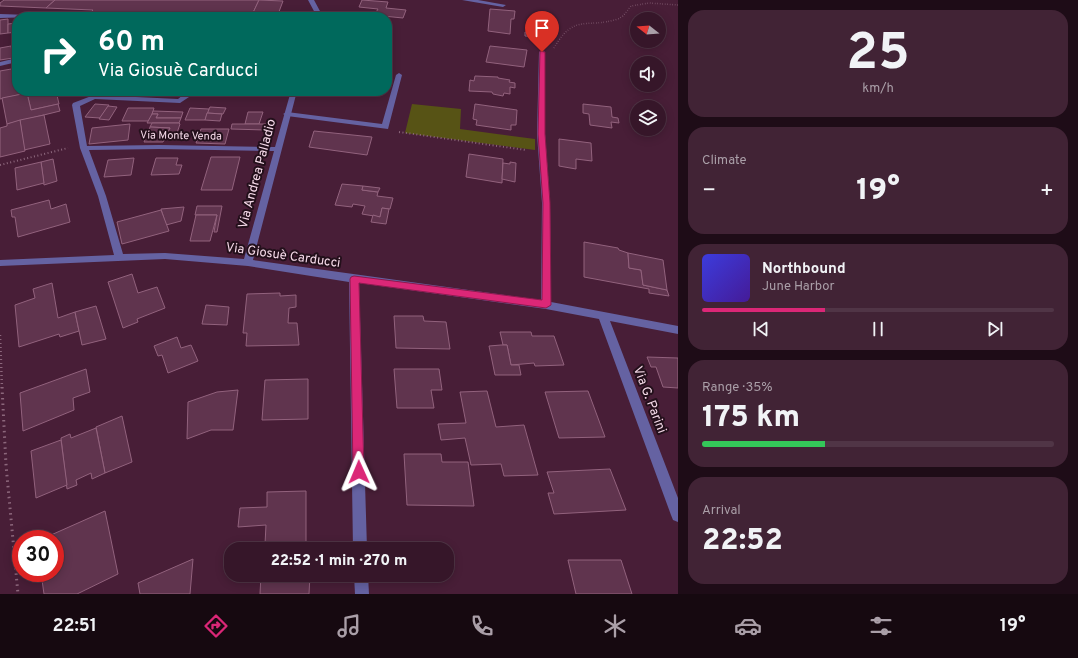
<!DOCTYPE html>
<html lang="en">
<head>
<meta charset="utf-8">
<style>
  :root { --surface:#361629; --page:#412335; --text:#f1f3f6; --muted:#aa9fa8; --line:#503546; --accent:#db2777 }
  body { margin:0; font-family:Overpass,sans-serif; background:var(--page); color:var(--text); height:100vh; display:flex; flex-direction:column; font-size:15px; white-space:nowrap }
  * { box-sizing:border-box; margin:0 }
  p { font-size:13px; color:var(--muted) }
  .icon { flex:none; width:22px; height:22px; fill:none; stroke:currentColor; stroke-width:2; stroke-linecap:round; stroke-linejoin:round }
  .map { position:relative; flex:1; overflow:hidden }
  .sheet { display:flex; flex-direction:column; gap:10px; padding:10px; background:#1e0c17; width:400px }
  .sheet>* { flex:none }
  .hud { position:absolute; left:12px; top:12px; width:380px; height:84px; border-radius:16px; box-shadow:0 2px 10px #0003,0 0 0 1px var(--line); background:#00695c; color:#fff; overflow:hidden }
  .needle { width:26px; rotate:287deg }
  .controls { position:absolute; left:630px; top:12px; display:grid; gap:8px }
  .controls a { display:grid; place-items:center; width:36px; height:36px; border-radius:50%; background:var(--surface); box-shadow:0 2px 10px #0003,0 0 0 1px var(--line); font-size:20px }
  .speed { position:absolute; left:12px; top:530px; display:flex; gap:8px; font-size:20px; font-weight:700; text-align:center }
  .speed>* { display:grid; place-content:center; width:52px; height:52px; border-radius:50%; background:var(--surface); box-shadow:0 2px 10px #0003,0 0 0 1px var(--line); line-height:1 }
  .speed .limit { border:6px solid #d22; background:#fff; color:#111 }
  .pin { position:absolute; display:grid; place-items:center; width:34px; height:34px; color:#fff; margin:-41px -17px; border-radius:50% 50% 50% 0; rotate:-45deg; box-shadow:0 0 4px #0007 }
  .pin .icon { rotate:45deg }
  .me { position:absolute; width:44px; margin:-22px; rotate:359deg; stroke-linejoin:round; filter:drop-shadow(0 0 3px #0008) }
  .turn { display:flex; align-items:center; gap:14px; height:84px; padding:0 20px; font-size:18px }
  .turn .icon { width:52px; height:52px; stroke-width:2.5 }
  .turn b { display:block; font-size:28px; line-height:34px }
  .big { font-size:30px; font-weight:800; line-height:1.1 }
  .sheet .tile { flex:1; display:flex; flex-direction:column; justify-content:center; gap:6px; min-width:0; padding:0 14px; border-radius:16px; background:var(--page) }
  .sheet .dial { align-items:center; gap:0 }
  .dial b { font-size:52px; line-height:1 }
  .song { display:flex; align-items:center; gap:12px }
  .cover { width:48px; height:48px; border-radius:6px; background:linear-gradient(135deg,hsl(240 70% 55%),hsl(260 70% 35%)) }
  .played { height:4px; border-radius:2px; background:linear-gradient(90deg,var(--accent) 35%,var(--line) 35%) }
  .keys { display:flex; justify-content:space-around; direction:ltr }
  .heat { display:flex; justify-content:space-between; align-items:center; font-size:22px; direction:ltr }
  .charge { height:6px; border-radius:3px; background:linear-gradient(90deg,#34c759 35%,var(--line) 0) }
  .trip { position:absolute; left:224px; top:542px; width:230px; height:40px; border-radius:16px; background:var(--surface); box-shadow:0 2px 10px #0003,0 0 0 1px var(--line); font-weight:800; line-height:40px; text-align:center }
  .dock { display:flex; height:64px; justify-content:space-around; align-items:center; background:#160910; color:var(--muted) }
  .dock .icon { width:28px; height:28px }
  .dock .active { color:var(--accent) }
  .dock b { font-size:18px; color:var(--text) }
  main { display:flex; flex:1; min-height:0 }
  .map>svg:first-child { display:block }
  .green { fill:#575315 }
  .building { fill:#60344e; stroke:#92627d }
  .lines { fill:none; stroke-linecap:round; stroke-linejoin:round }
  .path-far3 { stroke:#8c677c; stroke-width:1.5; stroke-dasharray:0.5 2; stroke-linecap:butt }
  .path-far2 { stroke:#8c677c; stroke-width:2; stroke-dasharray:1 2.5; stroke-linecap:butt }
  .path-far1 { stroke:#8c677c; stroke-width:2.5; stroke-dasharray:1 3; stroke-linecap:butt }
  .path { stroke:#8c677c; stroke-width:3; stroke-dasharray:1.5 4; stroke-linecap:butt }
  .lane { fill:#6562a2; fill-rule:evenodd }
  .street { fill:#6562a2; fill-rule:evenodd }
  .route { fill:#db2777; stroke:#8e194d }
  .labels { text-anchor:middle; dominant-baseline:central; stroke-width:4; stroke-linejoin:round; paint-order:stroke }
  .far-street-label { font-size:11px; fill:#f6dae9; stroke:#23101b }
  .street-label { font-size:13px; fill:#f6dae9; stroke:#23101b }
</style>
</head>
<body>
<main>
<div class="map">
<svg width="678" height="594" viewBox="0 0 678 594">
  <rect width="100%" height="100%" fill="#481e37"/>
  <polygon class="green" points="412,104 461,109 460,129 535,139 535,150 405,133"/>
  <g class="building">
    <polygon points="4,0 55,0 46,8 0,6 0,3"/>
    <polygon points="55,0 259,0 251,17 131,17 88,15 93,10 46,8"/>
    <polygon points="259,0 283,1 277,17 251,17"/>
    <polygon points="362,0 388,2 386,8 406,10 403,18 383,16 353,17 356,12 375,14 378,9 359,7"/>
    <polygon points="490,9 515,11 514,19 511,19 510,34 488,31"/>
    <polygon points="8,19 8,33 0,34 0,20"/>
    <polygon points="17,23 17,32 8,33 8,24"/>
    <polygon points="525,32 546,35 546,38 525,36"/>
    <polygon points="11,46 13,58 0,60 0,48"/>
    <polygon points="490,46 527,50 524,67 486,62"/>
    <polygon points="17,68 17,91 27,91 27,93 0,99 0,71"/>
    <polygon points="475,76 498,77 498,78 510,80 509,82 515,83 515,88 510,87 510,94 504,93 503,96 493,94 492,92 469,91 470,80 474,81"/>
    <polygon points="35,91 56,91 59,104 31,110 27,93"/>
    <polygon points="160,91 158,94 136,92 136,91"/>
    <polygon points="245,91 270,91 269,94"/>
    <polygon points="27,93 31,110 58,104 60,111 7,124 2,98"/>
    <polygon points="95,104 109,105 100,118 85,117"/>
    <polygon points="475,104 517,110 516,125 511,125 511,130 476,125 477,120 473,119"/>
    <polygon points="583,104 611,107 612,117 618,118 619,123 611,122 612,128 590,125 589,114 583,113"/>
    <polygon points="108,106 117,107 109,120 99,119"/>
    <polygon points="210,107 226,108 223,114 207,113"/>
    <polygon points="128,108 154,108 150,121 122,121"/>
    <polygon points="190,108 209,109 205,120 185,120"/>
    <polygon points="153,111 183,112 181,118 156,118 158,114 152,114"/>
    <polygon points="248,112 263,112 259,124 245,124"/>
    <polygon points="207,113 222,114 220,121 205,120"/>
    <polygon points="152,114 158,114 156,118 181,118 179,123 147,123"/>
    <polygon points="44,115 50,144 24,150 20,120"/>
    <polygon points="20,120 25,151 0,157 0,128 7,126 7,124"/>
    <polygon points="152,123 179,123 180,124 177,133 167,133 170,128 150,127"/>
    <polygon points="130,124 128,140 89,144 92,128"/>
    <polygon points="232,124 267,124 265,130 231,129"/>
    <polygon points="150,127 170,128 163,142 144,142"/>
    <polygon points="201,129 229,129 225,144 196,143"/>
    <polygon points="314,131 372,137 367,155 309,147"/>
    <polygon points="559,139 591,143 592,161 576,159 576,169 559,166"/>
    <polygon points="469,154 503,159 502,183 466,177"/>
    <polygon points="211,157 240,157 232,190 201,190"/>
    <polygon points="134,158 131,175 104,177 108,160"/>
    <polygon points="156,158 178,158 176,165 182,165 179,174 151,175"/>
    <polygon points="53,159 57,181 44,185 41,162"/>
    <polygon points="41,162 44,183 17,190 15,168"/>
    <polygon points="510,162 516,163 515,182 502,179 503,163 510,164"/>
    <polygon points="342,184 363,186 362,190 378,192 377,196 393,198 390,209 382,208 380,217 362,214 365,206 353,204 352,207 335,205"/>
    <polygon points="363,186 380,188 378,192 362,190"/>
    <polygon points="49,200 51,209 66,204 70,222 18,237 15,217 12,217 11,210"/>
    <polygon points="197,206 222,206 217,232 214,232 217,215 195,215"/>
    <polygon points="184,207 181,221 166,225 161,209"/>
    <polygon points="382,208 389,209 386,224 371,222 373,215 380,217"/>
    <polygon points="161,210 169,231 122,244 117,222"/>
    <polygon points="196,215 217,215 210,241 190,241"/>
    <polygon points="584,242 618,248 619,250 628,253 629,268 641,270 643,285 667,290 669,296 649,293 649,289 584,277"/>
    <polygon points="628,253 663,260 667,290 643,285 641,270 629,268"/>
    <polygon points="132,274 138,293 157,287 165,308 137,319 138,322 123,328 108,282"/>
    <polygon points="52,283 58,318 75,312 79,331 60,337 59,334 19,347 15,305 35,298 33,289"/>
    <polygon points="280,293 280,296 296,295 296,307 289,308 288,323 297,323 299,345 246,346 247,333 243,333 247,294"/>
    <polygon points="206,305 229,307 227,325 202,324"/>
    <polygon points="96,306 106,339 82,345 75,312"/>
    <polygon points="394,316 423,316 424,321 446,322 450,349 396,348"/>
    <polygon points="500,332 531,332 532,336 554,336 564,365 535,366 534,363 511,365 507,345 503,345"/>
    <polygon points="177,337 181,348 191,345 198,361 168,373 162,355 158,356 154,346"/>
    <polygon points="501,345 507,345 511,365 519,365 521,375 495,375 489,346"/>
    <polygon points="647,357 678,358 678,388 663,387 656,367 651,367"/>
    <polygon points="86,369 90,392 73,398 74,410 23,431 20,393"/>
    <polygon points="394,369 439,369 442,390 431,390 434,408 397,408"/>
    <polygon points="308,379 308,419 262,420 265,380"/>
    <polygon points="238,390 233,430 211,430 187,439 188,402 217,392"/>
    <polygon points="487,391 496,427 524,425 538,475 504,476 501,464 471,465 465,438 441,440 438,424 466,423 460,392"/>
    <polygon points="588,391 605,437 559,438 545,392"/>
    <polygon points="122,416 132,462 105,473 96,427"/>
    <polygon points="96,428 105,473 92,479 91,473 76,480 77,485 67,489 61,438 70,434 71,438"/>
    <polygon points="61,440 67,485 36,498 31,451"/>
    <polygon points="404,454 441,454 442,462 468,462 474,506 407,505"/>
    <polygon points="610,469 626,510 554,514 548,493 554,493 547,472"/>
    <polygon points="306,491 306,542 265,544 266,525 238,527 240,508 267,507 267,492"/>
    <polygon points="105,511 118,574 77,594 44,594 41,573 55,573 55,539 42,539"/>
    <polygon points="193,559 190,594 140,594 138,583"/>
    <polygon points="568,560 621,560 632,594 576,594"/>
    <polygon points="261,575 310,575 309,594 260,594"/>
  </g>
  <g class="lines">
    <path class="path-far3" d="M554,48C574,13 586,29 618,19L623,16L631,6L649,3L678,5"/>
    <g class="path-far2">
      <polyline points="399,132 526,150"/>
      <polyline points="0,165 68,148"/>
    </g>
    <polyline class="path-far1" points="0,335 2,388"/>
    <polyline class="path" points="2,387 6,465 18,594"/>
    <polygon class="lane" points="399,73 402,75 388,129 287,116 283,114 287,112 382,124 396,75"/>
    <g class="street">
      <polygon points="308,0 314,0 321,13 320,17 314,17 315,13"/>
      <polygon points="462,0 478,0 506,5 503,7"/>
      <polygon points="0,14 30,15 33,17 0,18"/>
      <path d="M542,50L545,52V134L550,203L551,302L678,326V334L610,321L678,498V522L673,520L671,515L599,319L546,309L359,283L367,549H353L349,282L248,266L165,259L0,266V260L114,255L98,196L80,148L72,105L73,103L94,95L178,99L188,91H236L239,93L238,94L195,93L180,103L95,99L80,106L87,146L159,145L275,147L291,91H297L253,260L541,300L542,203L537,134L539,52ZM159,149L274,151L244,259L165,253L123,254L106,196L89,150Z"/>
      <polygon points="17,58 17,62 0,66 0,62"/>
      <polygon points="354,575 368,575 369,594 355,594"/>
    </g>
  </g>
  <polygon class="route" points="540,51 545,52 545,134 550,203 551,305 546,308 359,283 364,472 363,476 359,478 355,476 353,472 350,279 351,277 354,276 542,300 543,203 538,134"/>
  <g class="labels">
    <g class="far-street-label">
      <text transform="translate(181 136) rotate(1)">Via Monte Venda</text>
    </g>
    <g class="street-label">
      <text transform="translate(258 174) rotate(-75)">Via Andrea Palladio</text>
      <text transform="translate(283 256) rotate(8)">Via Giosuè Carducci</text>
      <text transform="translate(649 400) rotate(69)">Via G. Parini</text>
    </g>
  </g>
</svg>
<div class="controls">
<a><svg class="needle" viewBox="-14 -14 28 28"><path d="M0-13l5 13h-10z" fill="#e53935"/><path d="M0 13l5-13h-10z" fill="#aa9fa8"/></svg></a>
<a><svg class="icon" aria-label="sound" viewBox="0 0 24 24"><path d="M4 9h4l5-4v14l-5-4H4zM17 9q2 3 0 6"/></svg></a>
<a><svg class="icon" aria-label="layers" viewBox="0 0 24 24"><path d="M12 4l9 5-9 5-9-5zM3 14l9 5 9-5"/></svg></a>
</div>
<div class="speed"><div class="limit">30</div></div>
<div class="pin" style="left:542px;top:52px;background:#d93025"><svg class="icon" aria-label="arrive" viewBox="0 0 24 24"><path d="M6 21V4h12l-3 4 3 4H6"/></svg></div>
<svg class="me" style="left:359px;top:472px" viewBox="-20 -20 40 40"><path d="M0-17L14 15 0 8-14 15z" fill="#db2777" stroke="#fff" stroke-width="4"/></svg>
<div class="trip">22:52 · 1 min · 270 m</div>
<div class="hud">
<div class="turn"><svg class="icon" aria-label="right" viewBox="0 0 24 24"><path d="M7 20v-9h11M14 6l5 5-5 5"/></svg><div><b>60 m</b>Via Giosuè Carducci</div></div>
</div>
</div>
<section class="sheet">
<div class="tile dial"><b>25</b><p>km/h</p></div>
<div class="tile"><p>Climate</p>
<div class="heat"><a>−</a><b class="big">19°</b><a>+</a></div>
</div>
<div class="tile">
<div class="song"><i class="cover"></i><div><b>Northbound</b><p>June Harbor</p></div></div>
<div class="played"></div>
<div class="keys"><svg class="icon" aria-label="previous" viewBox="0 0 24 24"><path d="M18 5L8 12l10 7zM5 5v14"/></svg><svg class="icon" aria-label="pause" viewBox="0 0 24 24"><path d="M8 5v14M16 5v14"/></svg><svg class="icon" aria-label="next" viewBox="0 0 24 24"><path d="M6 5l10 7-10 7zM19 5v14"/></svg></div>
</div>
<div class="tile"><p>Range · 35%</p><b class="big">175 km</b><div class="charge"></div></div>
<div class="tile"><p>Arrival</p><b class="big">22:52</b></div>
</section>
</main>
<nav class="dock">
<b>22:51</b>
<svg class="icon active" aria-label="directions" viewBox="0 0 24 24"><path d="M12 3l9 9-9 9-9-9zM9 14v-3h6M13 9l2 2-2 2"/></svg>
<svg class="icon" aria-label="music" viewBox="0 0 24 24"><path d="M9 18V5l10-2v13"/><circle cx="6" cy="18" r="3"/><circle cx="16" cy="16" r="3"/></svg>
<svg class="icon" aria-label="phone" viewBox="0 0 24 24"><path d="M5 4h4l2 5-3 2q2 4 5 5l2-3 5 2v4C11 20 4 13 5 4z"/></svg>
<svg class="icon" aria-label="climate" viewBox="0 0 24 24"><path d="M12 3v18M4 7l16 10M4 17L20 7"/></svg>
<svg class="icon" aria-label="car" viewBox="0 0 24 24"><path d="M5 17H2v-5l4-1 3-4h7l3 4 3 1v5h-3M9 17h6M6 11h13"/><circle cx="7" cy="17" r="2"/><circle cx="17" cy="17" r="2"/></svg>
<svg class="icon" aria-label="filters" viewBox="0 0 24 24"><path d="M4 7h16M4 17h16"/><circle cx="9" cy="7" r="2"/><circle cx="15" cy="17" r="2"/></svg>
<b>19°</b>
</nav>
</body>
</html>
